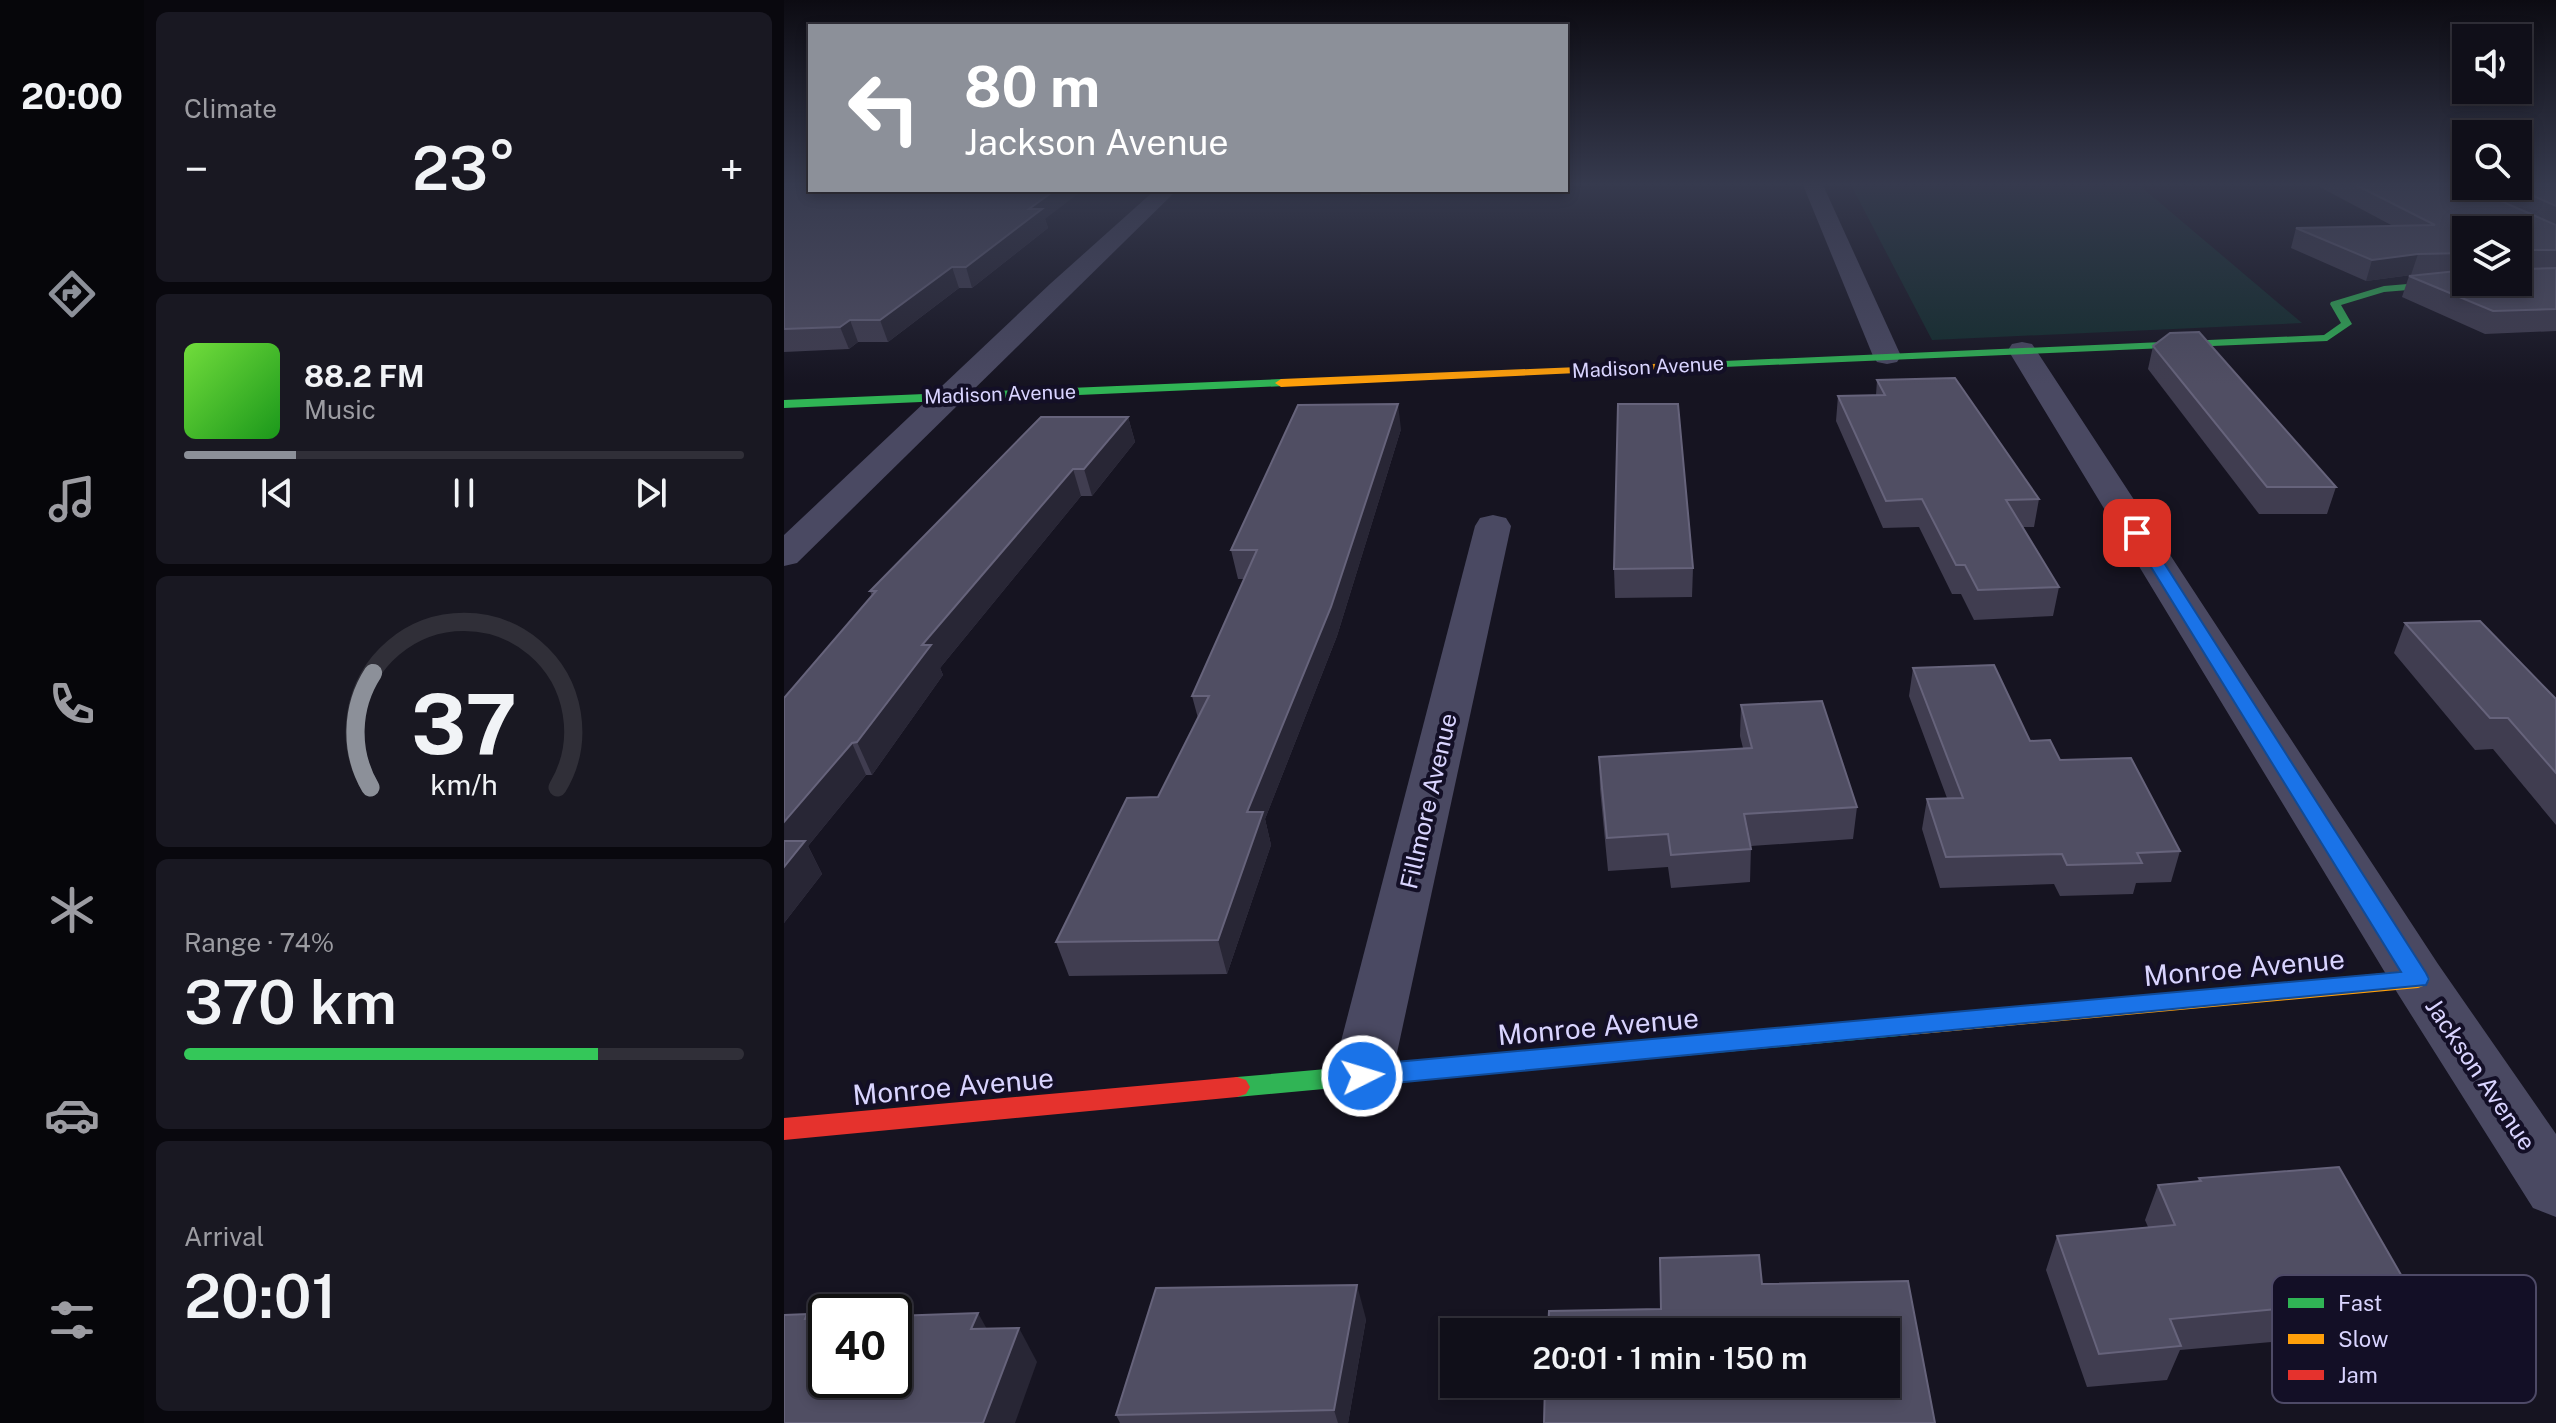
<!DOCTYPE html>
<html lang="en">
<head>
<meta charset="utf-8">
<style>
  :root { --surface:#100f19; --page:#191822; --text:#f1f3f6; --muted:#9c9ca2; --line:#302f38; --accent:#8c9099 }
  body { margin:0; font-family:"Public Sans",sans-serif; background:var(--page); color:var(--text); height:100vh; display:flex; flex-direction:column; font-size:30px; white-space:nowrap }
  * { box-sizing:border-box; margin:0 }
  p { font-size:26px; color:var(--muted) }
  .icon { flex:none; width:44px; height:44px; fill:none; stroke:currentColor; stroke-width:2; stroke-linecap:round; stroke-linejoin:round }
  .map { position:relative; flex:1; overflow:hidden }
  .side { display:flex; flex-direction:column; gap:12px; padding:12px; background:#09080e; width:640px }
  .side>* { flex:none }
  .top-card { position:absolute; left:24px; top:24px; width:760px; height:168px; border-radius:0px; box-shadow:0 4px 12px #0003,0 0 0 2px var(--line); background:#8c9099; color:#fff; overflow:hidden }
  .tools { position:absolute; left:1668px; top:24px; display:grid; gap:16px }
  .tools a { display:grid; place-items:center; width:80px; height:80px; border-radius:0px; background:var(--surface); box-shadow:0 4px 12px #0003,0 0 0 2px var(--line); font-size:40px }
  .speed { position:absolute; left:24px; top:1294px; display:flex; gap:16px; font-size:40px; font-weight:700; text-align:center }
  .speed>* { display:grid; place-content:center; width:104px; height:104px; border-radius:50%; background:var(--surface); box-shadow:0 4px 12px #0003,0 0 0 2px var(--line); line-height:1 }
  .speed .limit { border:4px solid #111; border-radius:12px; background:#fff; color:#111 }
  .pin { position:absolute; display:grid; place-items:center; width:68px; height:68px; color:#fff; margin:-34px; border-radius:16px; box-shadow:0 4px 12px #0006 }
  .me { position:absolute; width:88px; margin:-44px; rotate:85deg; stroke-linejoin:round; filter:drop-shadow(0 0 6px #0008) }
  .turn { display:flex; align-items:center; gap:28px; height:168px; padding:0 24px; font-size:36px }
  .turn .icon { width:104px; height:104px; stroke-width:2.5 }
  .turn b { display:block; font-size:56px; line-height:68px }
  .big { font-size:60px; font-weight:600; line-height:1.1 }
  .side .card { flex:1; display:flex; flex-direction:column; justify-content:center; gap:12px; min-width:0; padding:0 28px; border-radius:12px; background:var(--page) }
  .side .dial { align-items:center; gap:0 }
  .dial svg { height:208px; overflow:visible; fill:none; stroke:var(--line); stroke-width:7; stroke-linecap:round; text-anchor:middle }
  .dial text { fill:var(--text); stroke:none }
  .song { display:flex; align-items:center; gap:24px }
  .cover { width:96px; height:96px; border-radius:12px; background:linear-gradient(135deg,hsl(100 70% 55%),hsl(120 70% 35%)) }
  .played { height:8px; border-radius:4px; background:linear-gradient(90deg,var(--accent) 20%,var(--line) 20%) }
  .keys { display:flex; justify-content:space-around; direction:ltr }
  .heat { display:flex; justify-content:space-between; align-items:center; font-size:44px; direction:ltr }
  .charge { height:12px; border-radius:6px; background:linear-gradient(90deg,#34c759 74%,var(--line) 0) }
  .trip { position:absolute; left:656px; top:1318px; width:460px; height:80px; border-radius:0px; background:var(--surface); box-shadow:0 4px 12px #0003,0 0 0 2px var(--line); font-weight:600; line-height:80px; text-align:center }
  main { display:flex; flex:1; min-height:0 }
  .menu { display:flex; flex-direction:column; width:144px; justify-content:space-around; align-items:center; background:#06060a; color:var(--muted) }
  .menu .icon { width:56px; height:56px }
  .menu .selected { color:var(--accent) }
  .menu b { font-size:36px; color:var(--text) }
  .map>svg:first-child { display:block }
  .green { fill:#132c2d }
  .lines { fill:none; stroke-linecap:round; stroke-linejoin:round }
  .street { fill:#4a4962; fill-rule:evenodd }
  .fast { fill:#30b455; fill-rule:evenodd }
  .slow { fill:#ff9f0a; fill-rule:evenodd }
  .jam { fill:#e5322d; fill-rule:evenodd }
  .wall { fill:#403d50; fill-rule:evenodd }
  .shaded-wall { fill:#282635 }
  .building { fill:#504e63; stroke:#66637b; stroke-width:2 }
  .route { fill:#1a73e8; stroke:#114b97; stroke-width:2 }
  .labels { text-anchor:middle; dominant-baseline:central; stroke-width:8; stroke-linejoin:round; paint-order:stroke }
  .far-street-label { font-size:20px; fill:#d9d4ff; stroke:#130f26 }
  .street-label { font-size:24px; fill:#d9d4ff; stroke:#130f26 }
  .near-street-label { font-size:28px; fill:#d9d4ff; stroke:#130f26 }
  .key { fill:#130f26; stroke:#4e4a67; stroke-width:2 }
  .key-label { font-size:22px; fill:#d9d4ff }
</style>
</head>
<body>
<main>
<nav class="menu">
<b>20:00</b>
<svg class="icon selected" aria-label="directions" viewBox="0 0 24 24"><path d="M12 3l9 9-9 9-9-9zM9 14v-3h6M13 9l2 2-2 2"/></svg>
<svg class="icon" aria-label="music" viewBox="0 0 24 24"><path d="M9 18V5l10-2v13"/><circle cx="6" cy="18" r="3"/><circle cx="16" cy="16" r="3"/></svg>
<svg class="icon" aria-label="phone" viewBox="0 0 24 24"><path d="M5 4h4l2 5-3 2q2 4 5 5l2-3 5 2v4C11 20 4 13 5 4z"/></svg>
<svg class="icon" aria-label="climate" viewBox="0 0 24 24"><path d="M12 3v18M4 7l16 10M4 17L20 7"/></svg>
<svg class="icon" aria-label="car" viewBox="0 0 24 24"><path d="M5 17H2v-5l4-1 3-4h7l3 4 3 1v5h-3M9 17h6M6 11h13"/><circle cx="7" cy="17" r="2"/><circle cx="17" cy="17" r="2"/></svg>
<svg class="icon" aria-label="filters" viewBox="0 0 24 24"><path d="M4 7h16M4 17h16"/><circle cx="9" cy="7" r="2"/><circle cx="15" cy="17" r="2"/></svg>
</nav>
<section class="side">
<div class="card"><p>Climate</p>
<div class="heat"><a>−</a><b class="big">23°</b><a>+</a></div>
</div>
<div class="card">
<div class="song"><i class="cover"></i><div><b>88.2 FM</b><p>Music</p></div></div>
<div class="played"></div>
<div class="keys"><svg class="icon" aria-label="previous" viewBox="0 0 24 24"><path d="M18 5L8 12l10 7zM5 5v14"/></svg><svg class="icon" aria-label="pause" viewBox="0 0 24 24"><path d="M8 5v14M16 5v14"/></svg><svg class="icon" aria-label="next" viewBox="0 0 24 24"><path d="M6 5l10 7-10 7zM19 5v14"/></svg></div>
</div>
<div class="card dial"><svg viewBox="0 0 100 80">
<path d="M14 69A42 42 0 1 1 86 69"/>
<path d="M14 69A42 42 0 0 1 15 25" stroke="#8c9099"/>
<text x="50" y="56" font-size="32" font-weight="700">37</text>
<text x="50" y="72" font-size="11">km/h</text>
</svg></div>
<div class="card"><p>Range · 74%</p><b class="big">370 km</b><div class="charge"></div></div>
<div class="card"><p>Arrival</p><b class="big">20:01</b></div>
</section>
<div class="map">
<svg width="1772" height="1423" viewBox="0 0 1772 1423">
  <rect width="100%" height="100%" fill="#161421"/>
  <polygon class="green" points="1067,185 1355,185 1518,323 1148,340"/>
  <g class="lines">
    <g class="street">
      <polygon points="1019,185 1039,185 1117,356 1113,362 1103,364 1093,362 1089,356"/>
      <polygon points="371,190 393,190 13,563 0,566 0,535 266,284"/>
      <polygon points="1238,342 1248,344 1252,350 1654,964 1772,1134 1772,1217 1749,1208 1614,994 1224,350 1228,344"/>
      <polygon points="709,515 722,518 727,526 608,1076 599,1093 578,1101 557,1093 548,1076 691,526 696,518"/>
    </g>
    <g class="fast">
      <polygon points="1682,279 1682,282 1689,282 1684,285 1600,292 1557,305 1568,324 1543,341 917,368 911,365 917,362 1540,335 1557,323 1546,304 1547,302 1600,286"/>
      <polygon points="497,379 501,380 501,386 0,408 0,400"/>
      <polygon points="1115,1018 1123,1020 1127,1027 1123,1034 1115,1036 453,1097 444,1094 440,1087 444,1080 453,1077"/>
    </g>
    <g class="slow">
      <polygon points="917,362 921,363 921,367 497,387 491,383 497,379"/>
      <polygon points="1634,970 1642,973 1646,979 1642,985 1634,988 1115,1036 1107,1034 1103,1027 1107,1020 1115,1018"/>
    </g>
    <polygon class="jam" points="453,1077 462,1080 466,1087 462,1094 453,1097 0,1140 0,1118"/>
  </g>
  <g class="wall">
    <polygon points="0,185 261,219 264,228 188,288 175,288 104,342 74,342 65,349 0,352"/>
    <path d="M1532,185H1772V331L1701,334L1618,297L1625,276L1640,274L1627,275L1582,281L1507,248L1512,228L1609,226ZM1682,230H1734V282H1682Z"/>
    <polygon points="573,190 737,190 737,193 577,195"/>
    <polygon points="1369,346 1552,487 1543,514 1475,514 1364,369"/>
    <polygon points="1093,380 1255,499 1250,527 1238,527 1275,587 1269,616 1190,620 1177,594 1168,594 1135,527 1099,528 1052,421 1054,396 1092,395"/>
    <polygon points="344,417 351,442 308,496 297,496 156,668 159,675 88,775 82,775 24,846 38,874 0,923 0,698 88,596 86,591"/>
    <polygon points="617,429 553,636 481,819 487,845 443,974 285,976 272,942 374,797 414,718 408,696 460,579 454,579 447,550"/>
    <polygon points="909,568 908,597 831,598 830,569"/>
    <polygon points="1621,623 1772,699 1772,825 1709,749 1691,750 1610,653"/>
    <polygon points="1129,668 1276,760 1396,851 1387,882 1352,883 1349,894 1276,896 1270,884 1156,888 1138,829 1143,799 1163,798 1125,696"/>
    <polygon points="957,705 1073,807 1069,839 967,846 966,882 887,888 884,867 824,871 816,789 815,757 959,748 956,736"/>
    <polygon points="1415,1178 1620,1280 1600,1314 1508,1322 1499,1341 1396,1350 1383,1380 1303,1387 1262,1270 1273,1236 1364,1227 1361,1220 1374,1185 1414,1181"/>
    <polygon points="582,1319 564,1423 336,1423 332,1415"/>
  </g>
  <g class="shaded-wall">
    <polygon points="271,190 299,190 261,219 264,228 188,288 182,267 245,209"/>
    <polygon points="1634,254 1627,275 1582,281 1588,260"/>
    <polygon points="168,267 175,288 104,342 96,320"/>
    <polygon points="66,320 74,342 65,349 56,327"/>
    <polygon points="614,404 617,429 553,636 481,819 487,845 443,974 434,940 463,812"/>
    <polygon points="344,417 351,442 308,496 300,469"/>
    <polygon points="289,469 297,496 156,668 159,675 88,775 73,742 138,645"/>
    <polygon points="68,743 82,775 24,846 38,874 0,923 0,822"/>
    <polygon points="573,1285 582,1319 564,1423 554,1423 550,1410"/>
    <polygon points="194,1313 213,1347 187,1329"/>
    <polygon points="235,1328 253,1362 231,1423 199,1423"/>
  </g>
  <g class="building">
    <polygon points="0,185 26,185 26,190 271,190 245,209 258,209 182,267 168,267 96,320 66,320 56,327 0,329"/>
    <polygon points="1572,185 1680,185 1772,225 1772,250 1740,250 1739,258 1734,258 1734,230 1682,230 1682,253 1634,254 1588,260 1512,228 1651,225"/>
    <polygon points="1734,185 1772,185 1772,206 1727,186"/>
    <polygon points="1734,265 1741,269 1772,268 1772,309 1709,311 1625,276 1682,270 1682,282 1734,282"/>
    <polygon points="1415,332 1552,487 1483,487 1369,346 1386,333"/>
    <polygon points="1171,378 1255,499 1222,500 1275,587 1194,590 1181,565 1172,565 1138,499 1102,501 1054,396 1101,395 1093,380"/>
    <polygon points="614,404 547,607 463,812 479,812 434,940 272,942 343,798 374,797 425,696 408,696 473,550 447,550 514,405"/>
    <polygon points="834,404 894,404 909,568 830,569"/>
    <polygon points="257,417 344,417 300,469 289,469 138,645 147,645 73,742 68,743 0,822 0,698 92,591 86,591"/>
    <polygon points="1696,621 1772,699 1772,773 1724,718 1706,718 1621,623"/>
    <polygon points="1210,665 1246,741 1266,740 1276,760 1347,758 1396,851 1353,853 1358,863 1283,865 1278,854 1162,857 1143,799 1179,798 1129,668"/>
    <polygon points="1038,701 1073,807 960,814 967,849 887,855 884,834 823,838 815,757 968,748 957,705"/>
    <polygon points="0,841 21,841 0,867"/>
    <polygon points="1555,1167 1620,1280 1507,1290 1516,1307 1386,1319 1397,1346 1315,1354 1273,1236 1391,1225 1374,1185 1417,1181 1415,1178"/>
    <polygon points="975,1255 978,1284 1124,1281 1151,1423 760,1423 761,1384 1102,1384 1102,1332 764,1332 765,1311 877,1309 876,1258"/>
    <polygon points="573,1285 550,1410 332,1415 372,1288"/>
    <polygon points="194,1313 187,1329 235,1328 199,1423 0,1423 0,1315 23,1314 21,1319 42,1318 42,1380 110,1380 110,1316"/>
  </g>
  <linearGradient id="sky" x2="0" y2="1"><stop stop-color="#0c0b12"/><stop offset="0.48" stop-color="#363a4e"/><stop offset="1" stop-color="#363a4e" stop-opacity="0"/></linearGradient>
  <rect width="1772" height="384" fill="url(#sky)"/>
  <polygon class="route" points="1353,529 1361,533 1642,973 1645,979 1642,985 578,1086 569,1083 565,1076 569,1068 578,1065 1617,972 1346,533"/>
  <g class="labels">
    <g class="far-street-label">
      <text transform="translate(864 367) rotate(-3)">Madison Avenue</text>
      <text transform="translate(216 394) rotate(-2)">Madison Avenue</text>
    </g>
    <g class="street-label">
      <text transform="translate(644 801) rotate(-77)">Fillmore Avenue</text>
      <text transform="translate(1697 1074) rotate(56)">Jackson Avenue</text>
    </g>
    <g class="near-street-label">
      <text transform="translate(1460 967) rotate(-5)">Monroe Avenue</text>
      <text transform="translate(814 1026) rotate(-5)">Monroe Avenue</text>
      <text transform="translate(169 1086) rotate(-5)">Monroe Avenue</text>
    </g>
  </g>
  <rect x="1488" y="1275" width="264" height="128" rx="12" class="key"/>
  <rect x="1504" y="1298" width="36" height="10" fill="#30b455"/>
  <rect x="1504" y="1334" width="36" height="10" fill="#ff9f0a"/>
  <rect x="1504" y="1370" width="36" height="10" fill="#e5322d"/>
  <g class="key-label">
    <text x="1554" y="1311">Fast</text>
    <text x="1554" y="1347">Slow</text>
    <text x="1554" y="1383">Jam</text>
  </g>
</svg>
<div class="tools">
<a><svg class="icon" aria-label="sound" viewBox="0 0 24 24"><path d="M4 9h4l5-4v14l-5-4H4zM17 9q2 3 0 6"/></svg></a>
<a><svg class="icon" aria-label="search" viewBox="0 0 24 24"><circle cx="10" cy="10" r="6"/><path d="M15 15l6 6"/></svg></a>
<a><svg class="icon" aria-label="layers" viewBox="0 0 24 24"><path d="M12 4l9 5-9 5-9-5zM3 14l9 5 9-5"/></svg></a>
</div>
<div class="speed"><div class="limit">40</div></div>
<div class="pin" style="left:1353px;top:533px;background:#d93025"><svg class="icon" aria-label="arrive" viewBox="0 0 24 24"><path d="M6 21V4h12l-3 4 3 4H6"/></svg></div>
<svg class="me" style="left:578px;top:1076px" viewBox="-20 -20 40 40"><circle r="17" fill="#1a73e8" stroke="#fff" stroke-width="3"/><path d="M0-11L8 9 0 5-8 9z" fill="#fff"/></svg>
<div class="trip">20:01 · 1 min · 150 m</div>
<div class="top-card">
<div class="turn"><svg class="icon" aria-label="left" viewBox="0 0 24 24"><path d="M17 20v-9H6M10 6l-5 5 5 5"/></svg><div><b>80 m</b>Jackson Avenue</div></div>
</div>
</div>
</main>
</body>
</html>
